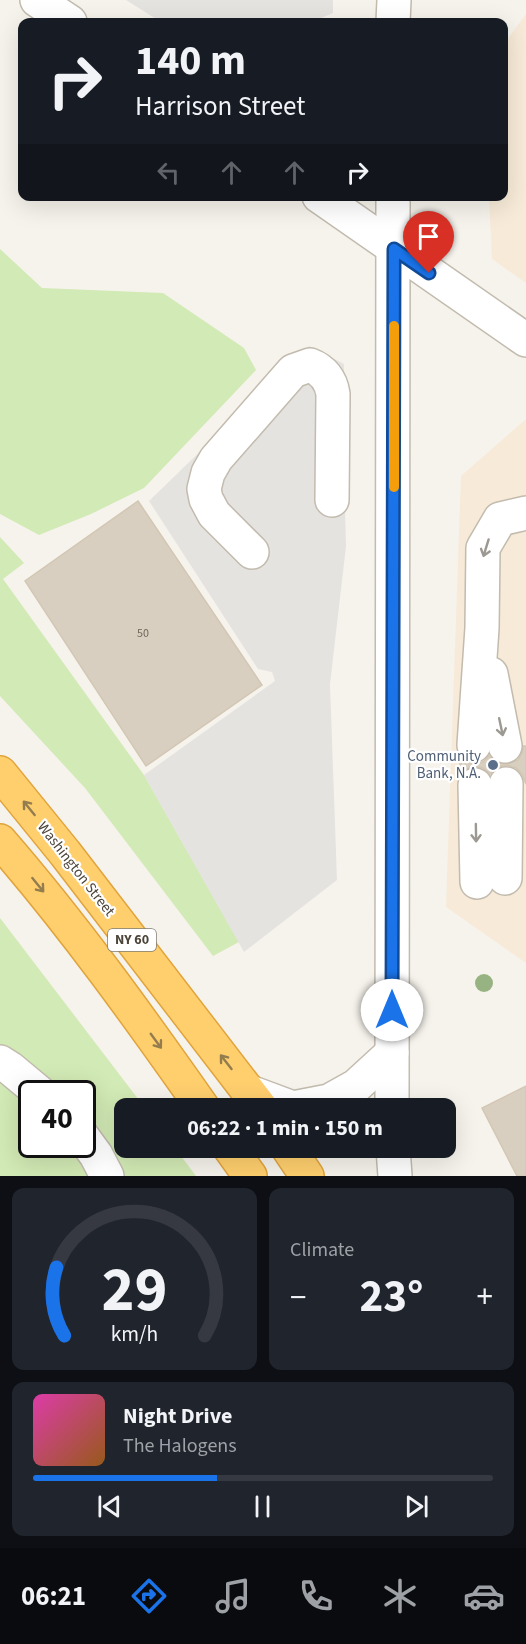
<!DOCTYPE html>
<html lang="en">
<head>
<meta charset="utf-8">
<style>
  :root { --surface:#171b24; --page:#20242c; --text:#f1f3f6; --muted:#9ea1a6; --line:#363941; --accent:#1a73e8 }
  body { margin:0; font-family:"Source Sans 3",sans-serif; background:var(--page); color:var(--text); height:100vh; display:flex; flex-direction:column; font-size:22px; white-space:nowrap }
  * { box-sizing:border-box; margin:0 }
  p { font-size:20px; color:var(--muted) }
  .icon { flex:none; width:33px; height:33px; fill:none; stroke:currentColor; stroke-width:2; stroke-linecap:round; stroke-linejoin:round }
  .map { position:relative; height:1176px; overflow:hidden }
  .sheet { display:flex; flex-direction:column; gap:12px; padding:12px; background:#0d0f14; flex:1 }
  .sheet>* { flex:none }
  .banner { position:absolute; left:18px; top:18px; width:490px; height:183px; border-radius:12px; box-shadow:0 6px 24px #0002; background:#171b24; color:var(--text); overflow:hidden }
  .speed { position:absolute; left:18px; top:1080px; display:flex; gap:12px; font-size:30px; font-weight:700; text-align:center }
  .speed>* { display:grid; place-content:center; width:78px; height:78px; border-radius:50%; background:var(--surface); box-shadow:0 6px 24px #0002; line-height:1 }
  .speed .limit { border:3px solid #111; border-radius:9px; background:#fff; color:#111 }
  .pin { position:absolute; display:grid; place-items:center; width:51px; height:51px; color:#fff; margin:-62px -26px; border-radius:50% 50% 50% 0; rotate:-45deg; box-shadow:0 0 6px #0007 }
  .pin .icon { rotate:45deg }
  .me { position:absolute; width:66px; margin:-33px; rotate:0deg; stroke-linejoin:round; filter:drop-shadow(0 0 4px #0008) }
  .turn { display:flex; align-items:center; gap:21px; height:126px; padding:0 18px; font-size:27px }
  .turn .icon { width:78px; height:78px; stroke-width:2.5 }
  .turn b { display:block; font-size:42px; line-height:51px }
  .lanes { display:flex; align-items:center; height:57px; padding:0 18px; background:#0003; justify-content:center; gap:30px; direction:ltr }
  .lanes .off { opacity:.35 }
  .big { font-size:45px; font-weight:700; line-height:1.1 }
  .sheet .card { flex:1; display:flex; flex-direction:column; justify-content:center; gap:9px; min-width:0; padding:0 21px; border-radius:12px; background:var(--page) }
  .sheet .dial { align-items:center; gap:0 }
  .dial svg { height:156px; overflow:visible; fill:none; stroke:var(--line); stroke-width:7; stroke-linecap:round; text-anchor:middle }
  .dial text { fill:var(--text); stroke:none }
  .song { display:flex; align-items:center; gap:18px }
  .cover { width:72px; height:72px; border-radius:9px; background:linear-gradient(135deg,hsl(320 70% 55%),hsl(30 70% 35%)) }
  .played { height:6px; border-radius:3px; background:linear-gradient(90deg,var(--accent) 40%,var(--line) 40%) }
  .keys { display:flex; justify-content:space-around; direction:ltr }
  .heat { display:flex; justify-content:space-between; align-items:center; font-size:33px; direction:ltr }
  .sheet .tiles { flex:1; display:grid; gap:12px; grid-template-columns:1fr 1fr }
  .card:last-child { grid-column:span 2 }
  .trip { position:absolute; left:114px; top:1098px; width:342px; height:60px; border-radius:12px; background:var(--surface); box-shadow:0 6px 24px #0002; font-weight:700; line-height:60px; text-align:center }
  .tabs { display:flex; height:96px; justify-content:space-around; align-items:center; background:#090b0e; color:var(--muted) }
  .tabs .icon { width:42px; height:42px }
  .tabs .on { color:var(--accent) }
  .tabs b { font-size:27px; color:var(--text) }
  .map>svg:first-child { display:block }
  .commercial { fill:#f7ead8 }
  .green { fill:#d2eab5; fill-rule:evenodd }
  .parking { fill:#e5e3e0 }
  .building { fill:#d8cfc1; stroke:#d3c7b4; stroke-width:1.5 }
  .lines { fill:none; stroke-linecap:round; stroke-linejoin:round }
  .minor-casing { stroke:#c2bbae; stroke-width:36 }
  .highway-casing { stroke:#e0a43c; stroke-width:36 }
  .minor { stroke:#fff; stroke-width:33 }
  .highway { stroke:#ffcf6e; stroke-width:33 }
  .tree { fill:#97b381 }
  .oneway { stroke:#9c9892 }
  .oneway2 { stroke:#937c4e }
  .route-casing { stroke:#114b97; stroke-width:15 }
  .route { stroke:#1a73e8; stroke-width:10 }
  .slow { stroke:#f59e0b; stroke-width:10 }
  .service-dot { fill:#5c6f8a; stroke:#fff; stroke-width:2 }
  .labels { text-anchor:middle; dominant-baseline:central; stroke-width:4.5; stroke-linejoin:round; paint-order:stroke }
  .number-label { font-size:12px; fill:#6e675b }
  .shield { fill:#fff; stroke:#817c74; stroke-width:1.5 }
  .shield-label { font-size:14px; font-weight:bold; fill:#4b4439 }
  .service-label { font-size:15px; fill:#4e5e75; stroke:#fff; text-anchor:end }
  .street-label { font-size:15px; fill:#4b4439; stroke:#fff }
</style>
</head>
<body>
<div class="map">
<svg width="526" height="1176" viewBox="0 0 526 1176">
  <rect width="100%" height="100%" fill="#f6f3ec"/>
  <g class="commercial">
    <polygon points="526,14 526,283 492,259 489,197 504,196 504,44"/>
    <polygon points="526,419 526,963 446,907 461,476"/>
  </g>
  <g class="green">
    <polygon points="0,249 42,288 163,293 244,348 256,370 144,488 91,514 39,535 0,514"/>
    <polygon points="0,537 24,563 3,579 144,775 239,942 213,956 85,788 0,696"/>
    <path d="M0,918L145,1108H124V1148H175L196,1176H0ZM32,1094H82V1144H32Z"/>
  </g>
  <g class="parking">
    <polygon points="126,0 333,0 333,13 312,22 161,22"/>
    <polygon points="309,346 344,364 343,433 346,546 330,684 337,880 244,952 144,775 275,681 272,672 258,669 149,501"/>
  </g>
  <g class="building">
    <polygon points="138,501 262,685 146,766 25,581"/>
    <polygon points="523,746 526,746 526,784 522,774 516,768 507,765 497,767 490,774 483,768 474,766 466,769 459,775 460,756 464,761 473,764 483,762 489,756 498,763 508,764 518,760 522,753"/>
    <polygon points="526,1086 526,1176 517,1176 482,1108"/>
  </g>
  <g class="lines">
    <g class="minor-casing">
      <g id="minor">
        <polyline points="37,0 70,22"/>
        <polyline points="393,22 394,0"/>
        <polyline points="319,196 526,340"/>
        <path d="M252,552L214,514L206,499L204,489L208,473L216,459L293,371L310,365C323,370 331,380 333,394L332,500"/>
        <polyline points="491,674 505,746"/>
        <polyline points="474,745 482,628 483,548 500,519 526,513"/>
        <polyline points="475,785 477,882"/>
        <polyline points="505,878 506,784"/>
        <polyline points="0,1062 11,1069 41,1094"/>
        <polyline points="250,1092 293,1108 329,1101 356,1086 392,1053"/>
        <polyline points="392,1108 393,196"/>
        <polyline points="82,1136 96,1155 107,1176"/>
        <polyline points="393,1148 395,1176"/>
      </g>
    </g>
    <g class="highway-casing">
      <g id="highway">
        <polyline points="0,773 65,853 261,1108"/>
        <path d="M0,841C73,925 139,1017 203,1108"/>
        <polyline points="230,1148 250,1176"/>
        <polyline points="288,1148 307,1176"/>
      </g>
    </g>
    <use href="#minor" class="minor"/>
    <use href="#highway" class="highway"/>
  </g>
  <circle class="tree" cx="484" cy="983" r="9"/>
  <defs><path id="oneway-shaft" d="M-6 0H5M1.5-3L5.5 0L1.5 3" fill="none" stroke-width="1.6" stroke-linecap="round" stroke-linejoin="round" transform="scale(1.5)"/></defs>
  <g class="oneway">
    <use href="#oneway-shaft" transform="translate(486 548) rotate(107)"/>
    <use href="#oneway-shaft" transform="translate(501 727) rotate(78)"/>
    <use href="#oneway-shaft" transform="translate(476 833) rotate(89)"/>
  </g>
  <g class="oneway2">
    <use href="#oneway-shaft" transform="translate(29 808) rotate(-129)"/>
    <use href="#oneway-shaft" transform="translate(38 885) rotate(51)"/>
    <use href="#oneway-shaft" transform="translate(156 1041) rotate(54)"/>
    <use href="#oneway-shaft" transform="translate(226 1062) rotate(-128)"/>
  </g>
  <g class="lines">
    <g class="route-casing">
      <polyline id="route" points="392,1010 394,249 429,273"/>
    </g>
    <use href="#route" class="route"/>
    <polyline class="slow" points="394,487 394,326"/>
  </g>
  <circle class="service-dot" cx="493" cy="765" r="6"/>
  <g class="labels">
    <g class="number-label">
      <text x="143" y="633">50</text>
    </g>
    <rect class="shield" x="108" y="929" width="48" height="22" rx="4.5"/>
    <g class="shield-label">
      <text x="132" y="940">NY 60</text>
    </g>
    <g class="service-label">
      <text x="481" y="756">Community<tspan x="481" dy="17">Bank, N.A.</tspan></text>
    </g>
    <g class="street-label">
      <text transform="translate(76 869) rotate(52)">Washington Street</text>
    </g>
  </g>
</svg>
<div class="speed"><div class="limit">40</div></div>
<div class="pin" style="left:429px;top:273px;background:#d93025"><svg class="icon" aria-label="arrive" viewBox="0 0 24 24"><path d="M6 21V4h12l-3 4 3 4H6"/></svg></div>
<svg class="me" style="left:392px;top:1010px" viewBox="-20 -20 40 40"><circle r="19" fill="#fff"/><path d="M0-13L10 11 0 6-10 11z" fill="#1a73e8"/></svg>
<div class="trip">06:22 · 1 min · 150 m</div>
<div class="banner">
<div class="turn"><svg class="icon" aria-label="right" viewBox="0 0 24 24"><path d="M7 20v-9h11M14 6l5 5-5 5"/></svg><div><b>140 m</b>Harrison Street</div></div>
<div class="lanes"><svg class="icon off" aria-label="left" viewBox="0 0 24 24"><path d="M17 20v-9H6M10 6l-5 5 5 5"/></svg><svg class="icon off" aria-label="ahead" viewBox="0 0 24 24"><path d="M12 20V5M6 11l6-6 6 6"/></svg><svg class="icon off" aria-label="ahead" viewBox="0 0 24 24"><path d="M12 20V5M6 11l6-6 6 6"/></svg><svg class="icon" aria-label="right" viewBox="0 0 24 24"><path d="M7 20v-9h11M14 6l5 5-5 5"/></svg></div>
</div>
</div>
<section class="sheet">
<div class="tiles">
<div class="card dial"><svg viewBox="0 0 100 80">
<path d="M14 69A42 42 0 1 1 86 69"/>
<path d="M14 69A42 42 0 0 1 10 34" stroke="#1a73e8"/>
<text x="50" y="56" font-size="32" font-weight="700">29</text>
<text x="50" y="72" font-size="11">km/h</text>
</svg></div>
<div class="card"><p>Climate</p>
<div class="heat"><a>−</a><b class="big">23°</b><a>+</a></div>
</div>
<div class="card">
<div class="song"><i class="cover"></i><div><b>Night Drive</b><p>The Halogens</p></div></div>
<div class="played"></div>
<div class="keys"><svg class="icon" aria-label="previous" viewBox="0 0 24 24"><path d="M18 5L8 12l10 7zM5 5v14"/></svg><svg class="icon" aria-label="pause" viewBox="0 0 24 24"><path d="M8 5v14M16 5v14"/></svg><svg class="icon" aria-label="next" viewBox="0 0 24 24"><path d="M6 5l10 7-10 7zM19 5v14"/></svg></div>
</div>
</div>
</section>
<nav class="tabs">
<b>06:21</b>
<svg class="icon on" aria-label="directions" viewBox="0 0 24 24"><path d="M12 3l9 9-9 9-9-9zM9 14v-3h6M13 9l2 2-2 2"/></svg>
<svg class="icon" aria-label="music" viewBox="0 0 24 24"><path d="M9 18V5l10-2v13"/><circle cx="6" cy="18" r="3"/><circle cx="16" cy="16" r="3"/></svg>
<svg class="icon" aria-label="phone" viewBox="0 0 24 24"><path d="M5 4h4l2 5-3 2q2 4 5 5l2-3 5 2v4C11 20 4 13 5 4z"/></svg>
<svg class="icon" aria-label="climate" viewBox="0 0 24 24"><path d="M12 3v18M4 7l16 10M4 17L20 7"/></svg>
<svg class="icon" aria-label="car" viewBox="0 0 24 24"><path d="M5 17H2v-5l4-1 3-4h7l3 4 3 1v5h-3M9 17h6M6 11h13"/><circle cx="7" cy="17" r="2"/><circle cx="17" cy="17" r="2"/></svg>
</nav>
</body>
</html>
